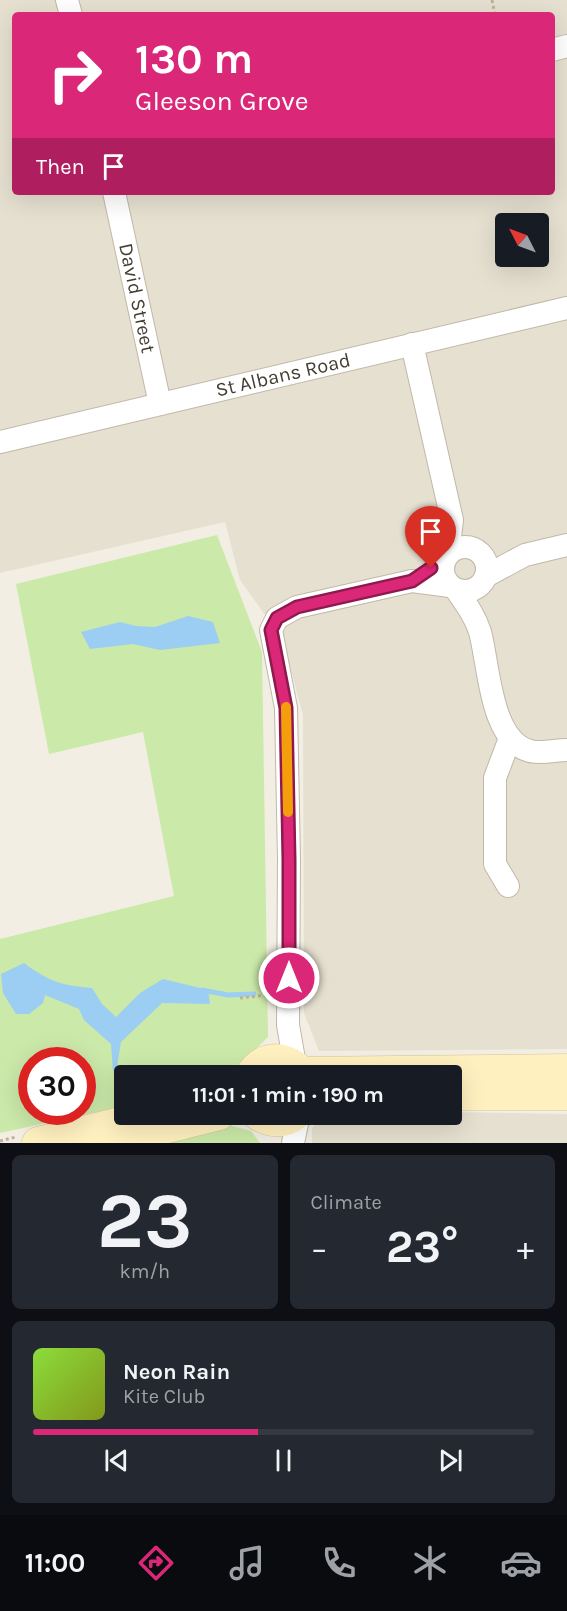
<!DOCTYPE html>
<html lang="en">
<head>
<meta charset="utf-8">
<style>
  :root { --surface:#171b24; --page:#242831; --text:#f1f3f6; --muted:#9ea1a6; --line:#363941; --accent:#db2777 }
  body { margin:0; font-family:Karla,sans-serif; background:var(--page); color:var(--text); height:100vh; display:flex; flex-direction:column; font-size:22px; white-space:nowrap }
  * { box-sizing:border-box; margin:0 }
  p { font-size:20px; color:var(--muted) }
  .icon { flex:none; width:33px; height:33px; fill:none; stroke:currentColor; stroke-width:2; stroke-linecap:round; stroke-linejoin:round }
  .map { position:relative; height:1143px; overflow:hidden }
  .panel { display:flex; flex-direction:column; gap:12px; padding:12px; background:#0d0f14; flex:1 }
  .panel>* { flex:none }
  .top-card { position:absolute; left:12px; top:12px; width:543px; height:183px; border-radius:6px; box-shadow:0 6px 24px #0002; background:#db2777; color:#fff; overflow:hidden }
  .needle { width:39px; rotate:312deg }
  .fabs { position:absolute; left:495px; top:213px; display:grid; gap:12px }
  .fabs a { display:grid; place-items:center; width:54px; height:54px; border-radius:6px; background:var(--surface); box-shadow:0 6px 24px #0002; font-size:30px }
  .speed { position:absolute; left:18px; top:1047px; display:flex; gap:12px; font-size:30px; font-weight:700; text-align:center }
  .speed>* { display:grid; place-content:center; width:78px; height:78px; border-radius:50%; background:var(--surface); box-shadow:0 6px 24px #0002; line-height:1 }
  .speed .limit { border:9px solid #d22; background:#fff; color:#111 }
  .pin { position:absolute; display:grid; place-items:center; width:51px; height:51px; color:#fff; margin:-62px -26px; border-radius:50% 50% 50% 0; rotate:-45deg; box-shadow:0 0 6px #0007 }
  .pin .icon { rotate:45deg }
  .me { position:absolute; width:66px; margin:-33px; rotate:0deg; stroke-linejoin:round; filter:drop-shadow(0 0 4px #0008) }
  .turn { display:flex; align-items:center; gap:21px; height:126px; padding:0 24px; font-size:27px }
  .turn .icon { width:78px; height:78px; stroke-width:2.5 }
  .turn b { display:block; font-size:42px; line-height:51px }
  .then { display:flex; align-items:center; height:57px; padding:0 24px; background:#0003; gap:12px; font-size:22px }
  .big { font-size:45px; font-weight:700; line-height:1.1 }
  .panel .tile { flex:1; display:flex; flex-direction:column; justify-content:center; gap:9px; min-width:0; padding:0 21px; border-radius:9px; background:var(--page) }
  .panel .dial { align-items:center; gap:0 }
  .dial b { font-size:78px; line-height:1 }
  .song { display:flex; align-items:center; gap:18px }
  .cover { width:72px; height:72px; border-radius:9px; background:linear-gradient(135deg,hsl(90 70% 55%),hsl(70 70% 35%)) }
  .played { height:6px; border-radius:3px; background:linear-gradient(90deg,var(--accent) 45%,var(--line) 45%) }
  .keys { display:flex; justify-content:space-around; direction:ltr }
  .heat { display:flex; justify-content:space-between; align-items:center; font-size:33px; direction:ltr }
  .panel .tiles { flex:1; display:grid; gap:12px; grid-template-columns:1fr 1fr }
  .tile:last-child { grid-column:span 2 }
  .trip { position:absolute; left:114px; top:1065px; width:348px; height:60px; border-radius:6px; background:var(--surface); box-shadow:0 6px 24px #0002; font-weight:700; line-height:60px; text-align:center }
  .tabs { display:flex; height:96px; justify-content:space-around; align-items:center; background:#090b0e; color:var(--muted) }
  .tabs .icon { width:42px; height:42px }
  .tabs .active { color:var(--accent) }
  .tabs b { font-size:27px; color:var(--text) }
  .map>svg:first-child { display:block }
  .residential { fill:#e6e0d0; fill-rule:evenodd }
  .green { fill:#cbe9a9; fill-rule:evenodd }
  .water { fill:#9bcef2 }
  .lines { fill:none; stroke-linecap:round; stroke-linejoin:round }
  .stream { stroke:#9bcef2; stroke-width:5 }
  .street-casing { stroke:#c1b8a8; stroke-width:24 }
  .secondary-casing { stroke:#d8c592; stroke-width:33 }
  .path { stroke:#c0b196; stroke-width:3; stroke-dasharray:3 3; stroke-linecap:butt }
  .street { stroke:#fff; stroke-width:22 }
  .secondary { stroke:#fff0c0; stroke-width:32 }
  .route-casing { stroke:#8e194d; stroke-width:15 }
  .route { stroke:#db2777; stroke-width:10 }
  .slow { stroke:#f59e0b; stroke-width:10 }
  .labels { text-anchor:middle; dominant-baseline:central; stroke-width:5; stroke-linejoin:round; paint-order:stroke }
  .street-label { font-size:20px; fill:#443d33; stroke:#fff }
</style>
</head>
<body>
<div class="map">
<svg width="567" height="1143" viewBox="0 0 567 1143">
  <rect width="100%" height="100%" fill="#f2eee3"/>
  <g class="residential">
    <path d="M0,0H567V1049L319,1051L304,1013L303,715L283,640L240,580L225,522L0,573ZM15,15H552V192H15ZM506,224H538V256H506Z"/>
    <polygon points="452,1112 567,1114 567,1143 312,1143 312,1128 323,1115 452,1114"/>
  </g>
  <g class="green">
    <path d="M217,535L262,652L268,1037L229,1075L124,1076V1106L0,1133V939L174,896L143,732L49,754L16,584ZM32,1060H82V1112H32Z"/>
    <polygon points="228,1125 251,1131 260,1143 170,1143"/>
  </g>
  <g class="water">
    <polygon points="188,616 213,622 220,643 160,650 133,644 90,649 81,632 120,622 136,626 155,627"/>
    <path d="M24,963C50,982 60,985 92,988L102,1004L116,1017L140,993L163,979L208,990L210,1004L162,1003L121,1042L116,1072L113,1071L111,1044L84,1020L79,1009L45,995L43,1003L29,1014H16L3,993L1,974Z"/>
  </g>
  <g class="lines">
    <polyline class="stream" points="202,990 228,995 254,994"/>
    <g class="street-casing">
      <g id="street">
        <polyline points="67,0 71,15"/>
        <polyline points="552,50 567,46"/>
        <polyline points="114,192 160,404"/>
        <polyline points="412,344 452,520 448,554"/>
        <polyline points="0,442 567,308"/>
        <circle cx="465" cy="569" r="22"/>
        <polyline points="486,576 525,555 567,545"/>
        <path d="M457,591C466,604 475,616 480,632C489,664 490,741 530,751C540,754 556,750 567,750"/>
        <polyline points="508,886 495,864 495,778 510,738"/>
        <polyline points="295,1065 288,1025 289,860 286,708 271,630 277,618 297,607 412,581 450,586"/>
        <polyline points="293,1143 299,1114"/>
      </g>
    </g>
    <g class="secondary-casing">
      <g id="secondary">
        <polyline points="302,1073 567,1070"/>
        <path d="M251,1076C263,1053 290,1057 304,1076"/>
        <polyline points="452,1094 567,1094"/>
        <path d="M258,1114C270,1122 284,1123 295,1114"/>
        <polyline points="38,1143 125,1122"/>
        <polyline points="103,1143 219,1114"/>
      </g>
    </g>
    <g class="path">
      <polyline points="492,0 495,15"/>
      <polyline points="240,998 268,995"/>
      <polyline points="0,1141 16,1137"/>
    </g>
    <use href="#street" class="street"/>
    <use href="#secondary" class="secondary"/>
  </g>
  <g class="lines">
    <g class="route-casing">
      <polyline id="route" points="289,978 289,860 286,708 271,630 277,618 297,607 412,581 431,568"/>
    </g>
    <use href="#route" class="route"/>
    <polyline class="slow" points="286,707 288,812"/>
  </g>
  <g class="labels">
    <g class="street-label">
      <text transform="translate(137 298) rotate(78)">David Street</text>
      <text transform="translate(283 375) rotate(-13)">St Albans Road</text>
    </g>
  </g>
</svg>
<div class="fabs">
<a><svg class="needle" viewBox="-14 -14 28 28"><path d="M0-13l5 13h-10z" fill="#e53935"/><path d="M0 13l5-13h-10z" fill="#9ea1a6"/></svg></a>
</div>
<div class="speed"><div class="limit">30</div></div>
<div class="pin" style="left:431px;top:568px;background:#d93025"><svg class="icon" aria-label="arrive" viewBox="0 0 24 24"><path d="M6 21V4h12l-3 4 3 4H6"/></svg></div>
<svg class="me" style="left:289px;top:978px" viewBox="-20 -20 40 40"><circle r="17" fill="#db2777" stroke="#fff" stroke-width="3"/><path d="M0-11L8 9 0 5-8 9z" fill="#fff"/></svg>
<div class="trip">11:01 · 1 min · 190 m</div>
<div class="top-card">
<div class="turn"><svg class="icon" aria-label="right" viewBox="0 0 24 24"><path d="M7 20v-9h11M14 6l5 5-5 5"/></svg><div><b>130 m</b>Gleeson Grove</div></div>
<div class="then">Then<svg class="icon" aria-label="arrive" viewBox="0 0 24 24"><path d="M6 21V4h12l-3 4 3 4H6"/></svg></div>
</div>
</div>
<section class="panel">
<div class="tiles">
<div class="tile dial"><b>23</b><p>km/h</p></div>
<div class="tile"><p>Climate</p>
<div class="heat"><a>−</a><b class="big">23°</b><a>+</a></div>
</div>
<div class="tile">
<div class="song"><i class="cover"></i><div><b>Neon Rain</b><p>Kite Club</p></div></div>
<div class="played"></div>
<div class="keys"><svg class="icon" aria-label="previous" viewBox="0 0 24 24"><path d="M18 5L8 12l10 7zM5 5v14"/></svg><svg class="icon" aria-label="pause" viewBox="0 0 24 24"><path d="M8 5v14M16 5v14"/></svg><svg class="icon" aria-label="next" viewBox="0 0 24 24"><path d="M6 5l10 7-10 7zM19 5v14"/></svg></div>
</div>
</div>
</section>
<nav class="tabs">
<b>11:00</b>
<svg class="icon active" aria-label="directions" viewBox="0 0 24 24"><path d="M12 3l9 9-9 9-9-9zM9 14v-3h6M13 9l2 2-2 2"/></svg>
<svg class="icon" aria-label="music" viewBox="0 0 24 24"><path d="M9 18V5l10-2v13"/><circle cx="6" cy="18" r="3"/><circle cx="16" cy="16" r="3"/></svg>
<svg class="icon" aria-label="phone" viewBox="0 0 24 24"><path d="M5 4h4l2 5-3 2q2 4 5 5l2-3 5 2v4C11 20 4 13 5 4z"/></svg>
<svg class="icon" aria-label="climate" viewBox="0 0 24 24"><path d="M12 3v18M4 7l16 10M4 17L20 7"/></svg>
<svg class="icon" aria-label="car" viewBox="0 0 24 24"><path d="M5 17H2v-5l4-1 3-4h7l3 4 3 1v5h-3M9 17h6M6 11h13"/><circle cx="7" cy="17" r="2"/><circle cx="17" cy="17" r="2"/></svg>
</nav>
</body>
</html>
